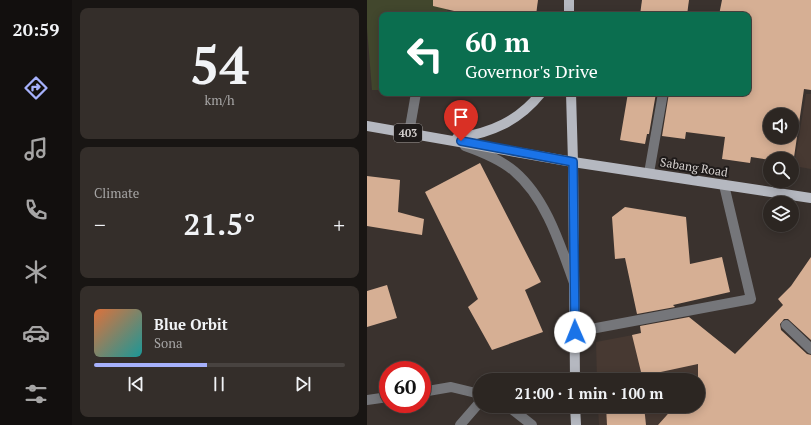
<!DOCTYPE html>
<html lang="en">
<head>
<meta charset="utf-8">
<style>
  :root { --surface:#2c2622; --page:#342e2a; --text:#f1f3f6; --muted:#a6a5a5; --line:#484340; --accent:#a6b1fc }
  body { margin:0; font-family:"PT Serif",serif; background:var(--page); color:var(--text); height:100vh; display:flex; flex-direction:column; font-size:15px; white-space:nowrap }
  * { box-sizing:border-box; margin:0 }
  p { font-size:13px; color:var(--muted) }
  .icon { flex:none; width:22px; height:22px; fill:none; stroke:currentColor; stroke-width:2; stroke-linecap:round; stroke-linejoin:round }
  .map { position:relative; flex:1; overflow:hidden }
  .sheet { display:flex; flex-direction:column; gap:8px; padding:8px; background:#181513; width:295px }
  .sheet>* { flex:none }
  .banner { position:absolute; left:12px; top:12px; width:372px; height:84px; border-radius:8px; box-shadow:0 2px 10px #0003,0 0 0 1px var(--line); background:#0b6e4f; color:#fff; overflow:hidden }
  .controls { position:absolute; left:396px; top:108px; display:grid; gap:8px }
  .controls a { display:grid; place-items:center; width:36px; height:36px; border-radius:50%; background:var(--surface); box-shadow:0 2px 10px #0003,0 0 0 1px var(--line); font-size:20px }
  .speed { position:absolute; left:12px; top:361px; display:flex; gap:8px; font-size:20px; font-weight:700; text-align:center }
  .speed>* { display:grid; place-content:center; width:52px; height:52px; border-radius:50%; background:var(--surface); box-shadow:0 2px 10px #0003,0 0 0 1px var(--line); line-height:1 }
  .speed .limit { border:6px solid #d22; background:#fff; color:#111 }
  .pin { position:absolute; display:grid; place-items:center; width:34px; height:34px; color:#fff; margin:-41px -17px; border-radius:50% 50% 50% 0; rotate:-45deg; box-shadow:0 0 4px #0007 }
  .pin .icon { rotate:45deg }
  .me { position:absolute; width:44px; margin:-22px; rotate:359deg; stroke-linejoin:round; filter:drop-shadow(0 0 3px #0008) }
  .turn { display:flex; align-items:center; gap:14px; height:84px; padding:0 20px; font-size:18px }
  .turn .icon { width:52px; height:52px; stroke-width:2.5 }
  .turn b { display:block; font-size:28px; line-height:34px }
  .big { font-size:30px; font-weight:700; line-height:1.1 }
  .sheet .card { flex:1; display:flex; flex-direction:column; justify-content:center; gap:6px; min-width:0; padding:0 14px; border-radius:8px; background:var(--page) }
  .sheet .dial { align-items:center; gap:0 }
  .dial b { font-size:52px; line-height:1 }
  .song { display:flex; align-items:center; gap:12px }
  .cover { width:48px; height:48px; border-radius:6px; background:linear-gradient(135deg,hsl(20 70% 55%),hsl(180 70% 35%)) }
  .played { height:4px; border-radius:2px; background:linear-gradient(90deg,var(--accent) 45%,var(--line) 45%) }
  .keys { display:flex; justify-content:space-around; direction:ltr }
  .heat { display:flex; justify-content:space-between; align-items:center; font-size:22px; direction:ltr }
  .trip { position:absolute; left:106px; top:373px; width:232px; height:40px; border-radius:20px; background:var(--surface); box-shadow:0 2px 10px #0003,0 0 0 1px var(--line); font-weight:700; line-height:40px; text-align:center }
  main { display:flex; flex:1; min-height:0 }
  .menu { display:flex; flex-direction:column; width:72px; justify-content:space-around; align-items:center; background:#120f0e; color:var(--muted) }
  .menu .icon { width:28px; height:28px }
  .menu .on { color:var(--accent) }
  .menu b { font-size:18px; color:var(--text) }
  .map>svg:first-child { display:block }
  .built { fill:#473932 }
  .green { fill:#42472d }
  .building { fill:#d6af94; fill-rule:evenodd }
  .lines { fill:none; stroke-linecap:round; stroke-linejoin:round }
  .minor { stroke:#75767a; stroke-width:10 }
  .major { stroke:#b5b8c0; stroke-width:10 }
  .route-casing { stroke:#114b97; stroke-width:10 }
  .route { stroke:#1a73e8; stroke-width:7 }
  .labels { text-anchor:middle; dominant-baseline:central; stroke-width:4; stroke-linejoin:round; paint-order:stroke }
  .shield { fill:#1e1a19; stroke:#9e9998; stroke-width:1 }
  .shield-label { font-size:11px; font-weight:bold; fill:#d5d0ce }
  .street-label { font-size:12px; fill:#d5d0ce; stroke:#1e1a19 }
</style>
</head>
<body>
<main>
<nav class="menu">
<b>20:59</b>
<svg class="icon on" aria-label="directions" viewBox="0 0 24 24"><path d="M12 3l9 9-9 9-9-9zM9 14v-3h6M13 9l2 2-2 2"/></svg>
<svg class="icon" aria-label="music" viewBox="0 0 24 24"><path d="M9 18V5l10-2v13"/><circle cx="6" cy="18" r="3"/><circle cx="16" cy="16" r="3"/></svg>
<svg class="icon" aria-label="phone" viewBox="0 0 24 24"><path d="M5 4h4l2 5-3 2q2 4 5 5l2-3 5 2v4C11 20 4 13 5 4z"/></svg>
<svg class="icon" aria-label="climate" viewBox="0 0 24 24"><path d="M12 3v18M4 7l16 10M4 17L20 7"/></svg>
<svg class="icon" aria-label="car" viewBox="0 0 24 24"><path d="M5 17H2v-5l4-1 3-4h7l3 4 3 1v5h-3M9 17h6M6 11h13"/><circle cx="7" cy="17" r="2"/><circle cx="17" cy="17" r="2"/></svg>
<svg class="icon" aria-label="filters" viewBox="0 0 24 24"><path d="M4 7h16M4 17h16"/><circle cx="9" cy="7" r="2"/><circle cx="15" cy="17" r="2"/></svg>
</nav>
<section class="sheet">
<div class="card dial"><b>54</b><p>km/h</p></div>
<div class="card"><p>Climate</p>
<div class="heat"><a>−</a><b class="big">21.5°</b><a>+</a></div>
</div>
<div class="card">
<div class="song"><i class="cover"></i><div><b>Blue Orbit</b><p>Sona</p></div></div>
<div class="played"></div>
<div class="keys"><svg class="icon" aria-label="previous" viewBox="0 0 24 24"><path d="M18 5L8 12l10 7zM5 5v14"/></svg><svg class="icon" aria-label="pause" viewBox="0 0 24 24"><path d="M8 5v14M16 5v14"/></svg><svg class="icon" aria-label="next" viewBox="0 0 24 24"><path d="M6 5l10 7-10 7zM19 5v14"/></svg></div>
</div>
</section>
<div class="map">
<svg width="444" height="425" viewBox="0 0 444 425">
  <rect width="100%" height="100%" fill="#3a322e"/>
  <g class="built">
    <polygon points="439,94 444,94 444,169 427,166"/>
    <polygon points="329,323 368,354 442,425 232,425 231,406 331,406 331,380 230,380 229,342"/>
  </g>
  <polygon class="green" points="0,0 79,0 81,15 15,15 15,90 5,90 0,28"/>
  <g class="building">
    <polygon points="66,0 171,0 169,15 104,15 66,6"/>
    <polygon points="275,0 322,0 320,15 273,15"/>
    <path d="M355,0H444V90L437,89L426,164L425,163V159L403,160L384,157L383,163L355,159L358,137L319,132L318,139L295,136L302,93H381V15H352ZM403,115H425V137H403Z"/>
    <polygon points="261,93 289,93 282,134 280,134 278,144 253,140"/>
    <polygon points="113,163 174,282 158,290 176,332 125,350 101,307 111,299 58,192"/>
    <polygon points="0,176 33,180 31,212 57,219 55,235 0,226"/>
    <polygon points="258,207 319,217 323,264 355,257 363,292 306,305 308,307 270,314 258,258 248,259 245,217"/>
    <polygon points="444,257 444,340 421,319 417,319 413,324 414,330 440,354 444,355 444,425 291,425 308,406 331,406 331,364 275,376 265,335 274,333 273,326 322,317 368,354 416,305 411,299 424,286"/>
    <polygon points="20,285 30,318 0,327 0,291"/>
    <polygon points="239,406 277,406 279,425 240,425"/>
  </g>
  <g class="lines">
    <g class="minor">
      <polyline points="42,133 49,93"/>
      <path d="M98,146C115,152 133,159 147,171C179,198 193,244 207,283"/>
      <polyline points="282,173 296,93"/>
      <polyline points="419,325 444,349"/>
      <polyline points="208,332 384,299 357,185"/>
      <polyline points="55,392 84,387 113,394"/>
      <polyline points="0,400 21,397"/>
      <polyline points="138,406 146,410 165,425"/>
      <polyline points="93,425 113,402"/>
    </g>
    <g class="major">
      <polyline points="202,0 202,15"/>
      <polyline points="204,93 206,162 208,380"/>
      <polyline points="0,126 206,162 444,198"/>
      <path d="M90,138C124,133 152,121 174,93"/>
      <polyline points="208,406 209,425"/>
    </g>
  </g>
  <g class="lines">
    <g class="route-casing">
      <polyline id="route" points="94,141 206,162 208,332"/>
    </g>
    <use href="#route" class="route"/>
  </g>
  <g class="labels">
    <rect class="shield" x="27" y="124" width="28" height="18" rx="3"/>
    <g class="shield-label">
      <text x="41" y="133">403</text>
    </g>
    <g class="street-label">
      <text transform="translate(327 167) rotate(9)">Sabang Road</text>
    </g>
  </g>
</svg>
<div class="controls">
<a><svg class="icon" aria-label="sound" viewBox="0 0 24 24"><path d="M4 9h4l5-4v14l-5-4H4zM17 9q2 3 0 6"/></svg></a>
<a><svg class="icon" aria-label="search" viewBox="0 0 24 24"><circle cx="10" cy="10" r="6"/><path d="M15 15l6 6"/></svg></a>
<a><svg class="icon" aria-label="layers" viewBox="0 0 24 24"><path d="M12 4l9 5-9 5-9-5zM3 14l9 5 9-5"/></svg></a>
</div>
<div class="speed"><div class="limit">60</div></div>
<div class="pin" style="left:94px;top:141px;background:#d93025"><svg class="icon" aria-label="arrive" viewBox="0 0 24 24"><path d="M6 21V4h12l-3 4 3 4H6"/></svg></div>
<svg class="me" style="left:208px;top:332px" viewBox="-20 -20 40 40"><circle r="19" fill="#fff"/><path d="M0-13L10 11 0 6-10 11z" fill="#1a73e8"/></svg>
<div class="trip">21:00 · 1 min · 100 m</div>
<div class="banner">
<div class="turn"><svg class="icon" aria-label="left" viewBox="0 0 24 24"><path d="M17 20v-9H6M10 6l-5 5 5 5"/></svg><div><b>60 m</b>Governor's Drive</div></div>
</div>
</div>
</main>
</body>
</html>
